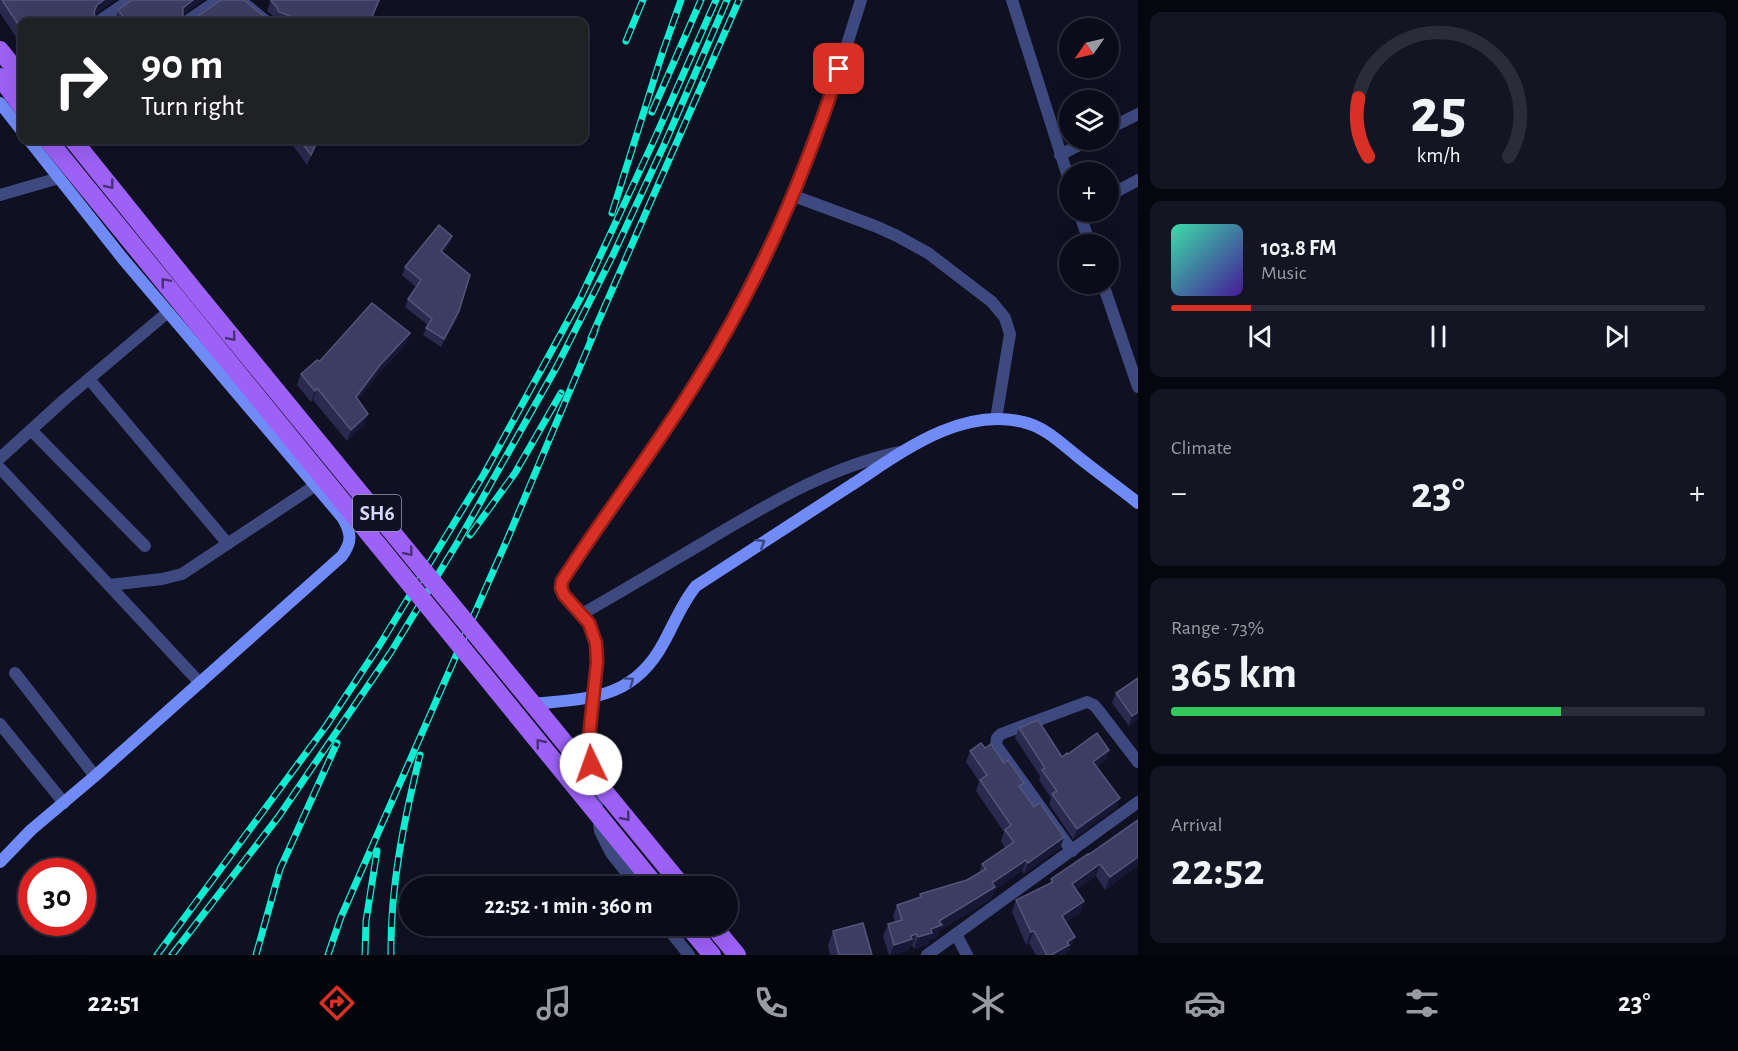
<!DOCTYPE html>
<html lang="en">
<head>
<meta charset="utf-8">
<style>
  :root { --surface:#0b0c1a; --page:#141523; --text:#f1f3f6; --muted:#9a9ba2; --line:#2b2c39; --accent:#d93025 }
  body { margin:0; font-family:"Alegreya Sans",sans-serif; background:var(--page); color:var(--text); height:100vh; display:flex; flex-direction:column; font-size:22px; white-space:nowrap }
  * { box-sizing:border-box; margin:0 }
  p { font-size:20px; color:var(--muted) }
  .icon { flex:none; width:33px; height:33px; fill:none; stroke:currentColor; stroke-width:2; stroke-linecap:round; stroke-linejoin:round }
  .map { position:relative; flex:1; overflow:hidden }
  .side { display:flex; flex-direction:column; gap:12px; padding:12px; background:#06070e; width:600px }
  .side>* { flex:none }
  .top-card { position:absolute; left:18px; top:18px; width:570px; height:126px; border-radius:12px; box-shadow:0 6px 24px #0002,0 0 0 2px var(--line); background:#202124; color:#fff; overflow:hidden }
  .needle { width:39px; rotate:236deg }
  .controls { position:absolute; left:1059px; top:18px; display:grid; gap:12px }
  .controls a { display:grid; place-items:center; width:60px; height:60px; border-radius:50%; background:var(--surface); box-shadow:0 6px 24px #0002,0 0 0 2px var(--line); font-size:30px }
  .speed { position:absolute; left:18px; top:858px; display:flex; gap:12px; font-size:30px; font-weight:700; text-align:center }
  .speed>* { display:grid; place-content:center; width:78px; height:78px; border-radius:50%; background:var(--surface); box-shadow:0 6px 24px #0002,0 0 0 2px var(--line); line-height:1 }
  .speed .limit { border:9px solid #d22; background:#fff; color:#111 }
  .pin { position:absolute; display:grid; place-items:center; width:51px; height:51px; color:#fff; margin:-26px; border-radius:12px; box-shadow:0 3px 9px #0006 }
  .me { position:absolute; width:66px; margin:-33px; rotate:357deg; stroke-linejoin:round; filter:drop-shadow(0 0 4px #0008) }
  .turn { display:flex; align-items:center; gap:21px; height:126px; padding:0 24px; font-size:27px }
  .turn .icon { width:78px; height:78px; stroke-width:2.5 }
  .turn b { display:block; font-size:42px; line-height:51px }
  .big { font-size:45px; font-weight:700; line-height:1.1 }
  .side .tile { flex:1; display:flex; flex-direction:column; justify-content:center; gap:9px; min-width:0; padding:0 21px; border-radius:12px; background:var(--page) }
  .side .dial { align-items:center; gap:0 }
  .dial svg { height:156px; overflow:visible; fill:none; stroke:var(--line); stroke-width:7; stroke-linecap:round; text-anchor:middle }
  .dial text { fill:var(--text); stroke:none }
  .song { display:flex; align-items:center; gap:18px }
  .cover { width:72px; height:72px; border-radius:9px; background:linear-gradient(135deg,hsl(160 70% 55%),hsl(260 70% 35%)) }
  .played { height:6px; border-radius:3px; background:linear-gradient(90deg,var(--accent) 15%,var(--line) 15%) }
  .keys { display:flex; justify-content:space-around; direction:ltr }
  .heat { display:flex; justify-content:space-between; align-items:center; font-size:33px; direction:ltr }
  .charge { height:9px; border-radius:4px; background:linear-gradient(90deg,#34c759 73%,var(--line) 0) }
  .trip { position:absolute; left:399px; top:876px; width:339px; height:60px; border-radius:30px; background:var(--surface); box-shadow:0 6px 24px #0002,0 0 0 2px var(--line); font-weight:700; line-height:60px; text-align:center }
  .menu { display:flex; height:96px; justify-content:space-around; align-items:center; background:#04050a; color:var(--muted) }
  .menu .icon { width:42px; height:42px }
  .menu .selected { color:var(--accent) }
  .menu b { font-size:27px; color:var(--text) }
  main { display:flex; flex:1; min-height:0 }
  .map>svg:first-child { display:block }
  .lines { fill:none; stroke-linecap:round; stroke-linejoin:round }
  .street { stroke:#3d497f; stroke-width:12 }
  .secondary { stroke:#708bf6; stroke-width:12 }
  .primary { stroke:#9d61f6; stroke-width:18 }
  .rail-casing { stroke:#0eedd2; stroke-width:7 }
  .rail { stroke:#0f1022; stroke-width:4.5; stroke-dasharray:14; stroke-linecap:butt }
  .secondary-bridge { stroke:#708bf6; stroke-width:12 }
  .primary-bridge { stroke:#9d61f6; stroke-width:18 }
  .wall { fill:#2a2a4f }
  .shaded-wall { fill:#171835 }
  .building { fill:#3c3d62; stroke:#54557a; stroke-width:1.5 }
  .oneway { stroke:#483077 }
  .oneway2 { stroke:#3b4781 }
  .route-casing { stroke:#8d1f18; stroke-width:15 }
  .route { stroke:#d93025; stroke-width:10 }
  .labels { text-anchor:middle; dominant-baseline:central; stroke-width:6; stroke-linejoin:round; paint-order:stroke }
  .shield { fill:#0f1022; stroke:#989cbb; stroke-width:1.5 }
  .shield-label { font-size:21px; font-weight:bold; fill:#d3d8fc }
</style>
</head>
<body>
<main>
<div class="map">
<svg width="1138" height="955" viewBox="0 0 1138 955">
  <rect width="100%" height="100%" fill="#0f1022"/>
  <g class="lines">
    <g class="street">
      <polyline points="240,0 267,22"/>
      <polyline points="1012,0 1070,183"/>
      <polyline points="98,22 130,0"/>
      <polyline points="186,22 218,0"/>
      <polyline points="1108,129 1138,114"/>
      <polyline points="1060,155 1089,140"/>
      <polyline points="0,195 59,178"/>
      <polyline points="794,196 875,226 897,236 928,253 992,302 1005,318 1010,334 996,419"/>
      <polyline points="1108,196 1138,180"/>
      <polyline points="1079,212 1090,244"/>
      <polyline points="1103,284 1138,387"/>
      <polyline points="89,379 228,544"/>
      <polyline points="31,430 145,546"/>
      <polyline points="0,458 65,399 168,312"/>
      <polyline points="0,468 200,683"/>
      <polyline points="109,585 162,579 182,574 316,485"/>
      <path d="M582,614C626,589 669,563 713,537C772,502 832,466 900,452"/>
      <polyline points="15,673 95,776"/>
      <polyline points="0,724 64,803"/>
      <polyline points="1072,851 996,745 997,738 1001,734 1087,702 1094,705 1099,711 1138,762"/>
      <polyline points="637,886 611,853 600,831 589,737 597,662 596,643 589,623 564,595 560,588 562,581 647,459 697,382 734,316 794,196 832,92 861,0"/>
      <polyline points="666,926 689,955"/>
      <polyline points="956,934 967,955"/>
      <polyline points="927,955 1138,802"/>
    </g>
    <g class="secondary">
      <polyline points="0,103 22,131"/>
      <path d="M853,484C902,452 960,407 1023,422C1043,426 1061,443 1077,456C1097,472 1118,487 1138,503"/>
      <path d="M0,862L31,830L95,776L342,556C353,541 351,532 342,517L123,259L29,140"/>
    </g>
    <g class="primary">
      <polyline points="688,926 712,955"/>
      <polyline points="713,926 737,955"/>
    </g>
    <g class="rail-casing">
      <g id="rail">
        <polyline points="626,41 643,0"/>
        <polyline points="652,112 701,0"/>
        <polyline points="612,213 662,54 681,0"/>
        <polyline points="591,338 739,0"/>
        <polyline points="470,535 515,473 561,393"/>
        <polyline points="157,955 326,726 379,646 484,474 581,297 655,138 716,0"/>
        <polyline points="172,955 279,816 391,652 459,540 557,366 613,255 665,143 727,0"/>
        <polyline points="256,955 280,869 337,743"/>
        <polyline points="328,955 341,917 507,540 595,331"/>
        <polyline points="365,955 366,921 377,851"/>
        <path d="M391,955C390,887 404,820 420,755"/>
      </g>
    </g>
    <use href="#rail" class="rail"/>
    <path class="secondary-bridge" d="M534,704C591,698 634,699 664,642C675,622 682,603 696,586L853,484"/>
    <g class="primary-bridge">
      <polyline points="0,50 22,78"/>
      <polyline points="0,77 22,107"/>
      <polyline points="48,140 656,886"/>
      <polyline points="73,140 197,294 682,886"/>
    </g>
  </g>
  <g class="wall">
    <polygon points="0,0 115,0 95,14 22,22 22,41 20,43 0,13"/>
    <polygon points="221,0 264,22 116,22 115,21 118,10 183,15 183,17 190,20 194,19"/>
    <polygon points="271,0 380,0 370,22 276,22 273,16 267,11"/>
    <polygon points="289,140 318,140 307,165"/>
    <polygon points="452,236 450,244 443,252 457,319 441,347 423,335 428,325 405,307 408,299 416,287 402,275 405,267"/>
    <polygon points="410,333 406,344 376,376 358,400 368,414 364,425 347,441 313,400 311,402 297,385 301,374 320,361"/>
    <polygon points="1116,693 1138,719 1129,726 1112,703"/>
    <polygon points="1019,728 1062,757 1068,754 1109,750 1106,760 1097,767 1120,798 1116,808 1073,839 1049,804 1051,798 1039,780 1040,776 1015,738"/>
    <polygon points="985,748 1022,790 1034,807 1064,837 1060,848 1024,874 1022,871 994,890 991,899 940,930 937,937 929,940 928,944 914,949 912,945 910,946 908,950 893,955 889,955 883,936 888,924 895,922 893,916 897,905 919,898 920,894 967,880 979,873 982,864 1005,848 1001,841 1004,832 976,791 979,781 966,762 970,751"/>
    <polygon points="1138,820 1138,866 1105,890 1096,876 1076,890 1084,901 1080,913 1066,922 1070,949 1066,952 1065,955 1036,955 1029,943 1026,945 1012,912 1016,900 1050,883 1051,879 1088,855"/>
    <polygon points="833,931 872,955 830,955 828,945"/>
  </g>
  <g class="shaded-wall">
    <polygon points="104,0 115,0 93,15 95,17 93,22 88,22 97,5"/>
    <polygon points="193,0 204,0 179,18 183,8"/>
    <polygon points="245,16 243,22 236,22"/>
    <polygon points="452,236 450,244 438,259 441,251"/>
    <polygon points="459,311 457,319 441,347 444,339"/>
    <polygon points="410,333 406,344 376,376 352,408 356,397 380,365"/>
    <polygon points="317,388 313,400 311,402 315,391"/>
    <polygon points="368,414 364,425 347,441 351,430"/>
    <polygon points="1138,712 1138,719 1129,726 1132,716"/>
    <polygon points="1109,750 1106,760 1090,772 1093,762"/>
    <polygon points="1120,798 1116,808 1073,839 1077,829"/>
    <polygon points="1064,837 1060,848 1024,874 1028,863"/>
    <polygon points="1138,857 1138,866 1105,890 1110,877"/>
    <polygon points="1026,860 1022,871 994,890 991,899 940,930 937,937 929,940 928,944 914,949 918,937 931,929 939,921 992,883"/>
    <polygon points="1100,864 1096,876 1068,896 1072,884"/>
    <polygon points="1084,901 1080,913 1058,928 1062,916"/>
    <polygon points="1034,931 1029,943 1026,945 1031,932"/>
    <polygon points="916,934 912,945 910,946 908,950 893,955 890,955 894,945"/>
    <polygon points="1075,937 1070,949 1066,952 1065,955 1051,955 1067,942"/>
  </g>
  <g class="building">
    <polygon points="2,0 104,0 97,5 94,12 95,17 88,22 22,22 22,30"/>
    <polygon points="132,0 193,0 183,8 183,17 190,20 194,19 221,0 244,0 266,18 264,22 250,22 245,16 236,22 226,22 223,19 219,22 127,22 118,10"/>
    <polygon points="271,0 379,0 370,22 306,22 279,12 276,6 271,1"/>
    <polygon points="300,140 318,140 311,155"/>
    <polygon points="439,225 452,236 441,251 470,275 459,311 444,339 426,328 432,319 408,299 421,280 405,267"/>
    <polygon points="372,303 410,333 380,365 356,397 368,414 351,430 317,388 315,391 301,374 317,360 320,361"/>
    <polygon points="1138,678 1138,712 1132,716 1116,693"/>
    <polygon points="1038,720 1062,757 1067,753 1068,754 1097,733 1109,750 1093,762 1120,798 1077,829 1052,794 1057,791 1042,770 1045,768 1019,728"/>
    <polygon points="981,743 985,748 991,744 1004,763 1008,760 1024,783 1019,786 1034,807 1040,803 1064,837 1028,863 1026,860 992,883 995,887 939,921 942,925 931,929 932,933 918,937 916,934 911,936 912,939 894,945 888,924 902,920 897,905 921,897 920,894 967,880 986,869 982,864 1014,842 1005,830 1011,825 980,780 987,775 970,751"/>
    <polygon points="1138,820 1138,857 1110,877 1100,864 1072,884 1084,901 1062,916 1075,937 1067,942 1069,945 1051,955 1047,955 1034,931 1031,932 1016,900 1053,882 1051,879 1088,854 1088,855"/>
    <polygon points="863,923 872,955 839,955 833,931"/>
  </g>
  <defs><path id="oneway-chevron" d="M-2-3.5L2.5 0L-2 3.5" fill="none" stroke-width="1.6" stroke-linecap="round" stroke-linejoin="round" transform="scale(1.5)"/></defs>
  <g class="oneway">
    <use href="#oneway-chevron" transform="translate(110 185) rotate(51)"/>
    <use href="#oneway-chevron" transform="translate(165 282) rotate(-130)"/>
    <use href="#oneway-chevron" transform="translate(232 337) rotate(50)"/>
    <use href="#oneway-chevron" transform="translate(409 552) rotate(51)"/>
    <use href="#oneway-chevron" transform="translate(540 743) rotate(-129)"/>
    <use href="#oneway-chevron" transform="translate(626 817) rotate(51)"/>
  </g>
  <g class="oneway2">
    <use href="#oneway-chevron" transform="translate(761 543) rotate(-32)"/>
    <use href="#oneway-chevron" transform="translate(630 681) rotate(-35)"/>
  </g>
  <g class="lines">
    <g class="route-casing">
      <path id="route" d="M591,764L589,737L597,662L596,643L589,623L564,595L561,588L562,581C605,514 653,452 695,384C756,288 804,178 839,69"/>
    </g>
    <use href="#route" class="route"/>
  </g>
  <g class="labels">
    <rect class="shield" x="353" y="495" width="48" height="36" rx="4.5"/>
    <g class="shield-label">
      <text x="377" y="513">SH6</text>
    </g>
  </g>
</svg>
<div class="controls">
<a><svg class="needle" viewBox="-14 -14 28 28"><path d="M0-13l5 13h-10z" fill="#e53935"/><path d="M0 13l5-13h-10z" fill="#9a9ba2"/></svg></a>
<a><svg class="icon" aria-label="layers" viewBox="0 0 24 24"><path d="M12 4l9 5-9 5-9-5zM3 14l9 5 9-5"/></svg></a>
<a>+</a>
<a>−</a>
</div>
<div class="speed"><div class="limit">30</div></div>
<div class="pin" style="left:839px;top:69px;background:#d93025"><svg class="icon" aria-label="arrive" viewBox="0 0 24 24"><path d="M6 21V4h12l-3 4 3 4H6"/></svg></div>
<svg class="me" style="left:591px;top:764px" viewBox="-20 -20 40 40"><circle r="19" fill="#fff"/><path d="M0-13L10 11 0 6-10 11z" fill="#d93025"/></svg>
<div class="trip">22:52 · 1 min · 360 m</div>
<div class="top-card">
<div class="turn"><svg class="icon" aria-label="right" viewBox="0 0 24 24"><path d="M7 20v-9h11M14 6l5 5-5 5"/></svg><div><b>90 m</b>Turn right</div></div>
</div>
</div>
<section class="side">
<div class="tile dial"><svg viewBox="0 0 100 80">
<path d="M14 69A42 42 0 1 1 86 69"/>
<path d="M14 69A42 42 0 0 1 9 39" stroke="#d93025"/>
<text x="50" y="56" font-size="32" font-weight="700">25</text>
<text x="50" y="72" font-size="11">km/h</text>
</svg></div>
<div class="tile">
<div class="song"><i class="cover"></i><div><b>103.8 FM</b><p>Music</p></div></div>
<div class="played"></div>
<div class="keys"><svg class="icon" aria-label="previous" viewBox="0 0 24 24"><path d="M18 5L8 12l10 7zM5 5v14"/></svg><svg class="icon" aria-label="pause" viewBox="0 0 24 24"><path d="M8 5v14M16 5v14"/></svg><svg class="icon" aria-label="next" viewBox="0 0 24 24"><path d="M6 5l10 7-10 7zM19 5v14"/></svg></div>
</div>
<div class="tile"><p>Climate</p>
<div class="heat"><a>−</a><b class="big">23°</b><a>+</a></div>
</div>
<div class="tile"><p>Range · 73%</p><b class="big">365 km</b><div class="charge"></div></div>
<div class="tile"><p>Arrival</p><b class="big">22:52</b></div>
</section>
</main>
<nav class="menu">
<b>22:51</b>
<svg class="icon selected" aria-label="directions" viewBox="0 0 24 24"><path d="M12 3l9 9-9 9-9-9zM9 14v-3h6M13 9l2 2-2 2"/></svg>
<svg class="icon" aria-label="music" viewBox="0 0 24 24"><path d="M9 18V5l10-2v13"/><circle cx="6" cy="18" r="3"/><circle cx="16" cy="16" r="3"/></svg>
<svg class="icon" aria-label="phone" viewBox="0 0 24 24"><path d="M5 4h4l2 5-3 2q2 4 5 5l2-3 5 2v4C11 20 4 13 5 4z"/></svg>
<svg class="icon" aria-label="climate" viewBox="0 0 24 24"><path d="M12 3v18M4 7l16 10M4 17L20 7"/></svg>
<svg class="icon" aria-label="car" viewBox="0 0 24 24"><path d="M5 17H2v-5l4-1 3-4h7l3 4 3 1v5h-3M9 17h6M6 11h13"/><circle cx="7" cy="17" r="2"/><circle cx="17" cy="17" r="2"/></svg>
<svg class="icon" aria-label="filters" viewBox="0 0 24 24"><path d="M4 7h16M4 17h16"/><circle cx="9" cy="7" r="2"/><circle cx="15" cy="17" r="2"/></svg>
<b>23°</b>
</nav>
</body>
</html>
